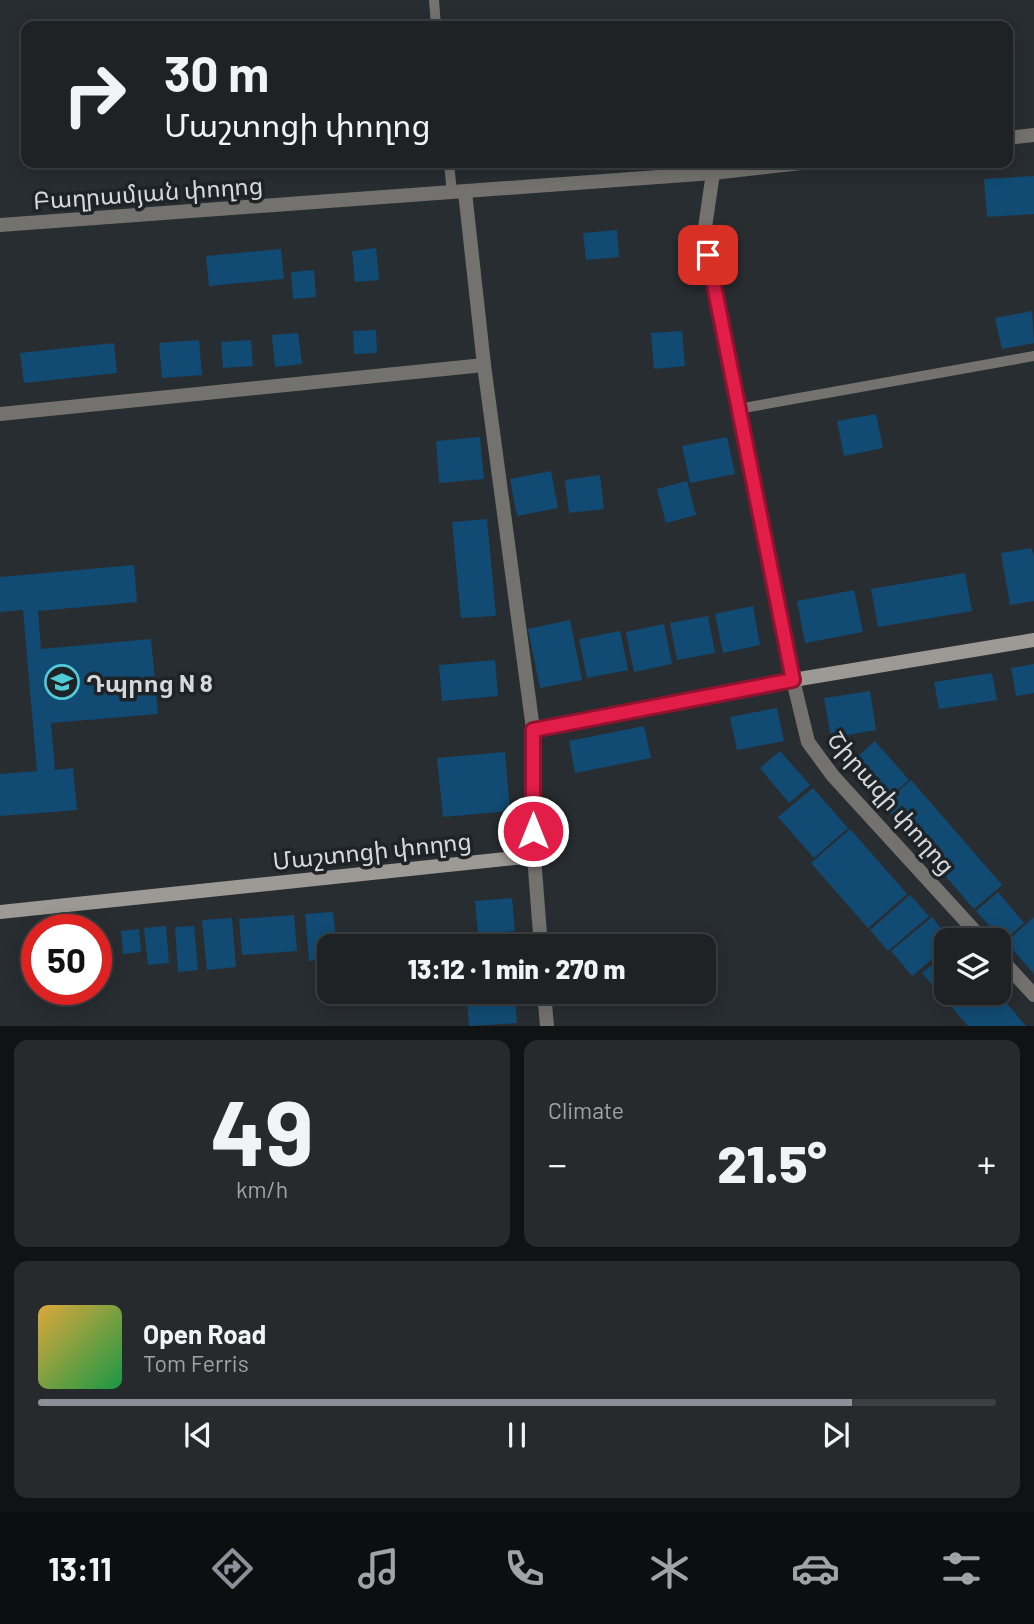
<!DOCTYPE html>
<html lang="en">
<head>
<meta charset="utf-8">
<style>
  :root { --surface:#1e2225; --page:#262a2d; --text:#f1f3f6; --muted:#a1a4a7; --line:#3c3f42; --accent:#8c9099 }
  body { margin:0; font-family:Barlow,"Noto Sans Armenian",sans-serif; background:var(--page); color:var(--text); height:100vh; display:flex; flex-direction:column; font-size:26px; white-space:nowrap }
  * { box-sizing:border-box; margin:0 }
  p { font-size:23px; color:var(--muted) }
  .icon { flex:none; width:38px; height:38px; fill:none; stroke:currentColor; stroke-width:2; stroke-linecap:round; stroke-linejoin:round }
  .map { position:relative; height:1026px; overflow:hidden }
  .drawer { display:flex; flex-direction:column; gap:14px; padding:14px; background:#101314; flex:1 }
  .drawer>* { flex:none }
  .hud { position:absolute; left:21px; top:21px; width:992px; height:147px; border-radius:14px; box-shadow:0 4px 18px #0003,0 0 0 2px var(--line); background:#1e2225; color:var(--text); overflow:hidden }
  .controls { position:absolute; left:934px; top:928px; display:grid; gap:14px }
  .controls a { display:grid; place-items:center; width:77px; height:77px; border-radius:14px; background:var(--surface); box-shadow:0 4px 18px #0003,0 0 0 2px var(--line); font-size:35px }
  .speed { position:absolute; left:21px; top:914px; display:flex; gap:14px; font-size:35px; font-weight:700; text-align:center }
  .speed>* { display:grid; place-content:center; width:91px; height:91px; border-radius:50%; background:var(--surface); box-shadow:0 4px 18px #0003,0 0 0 2px var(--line); line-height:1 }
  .speed .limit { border:10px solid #d22; background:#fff; color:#111 }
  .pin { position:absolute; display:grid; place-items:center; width:60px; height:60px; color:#fff; margin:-30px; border-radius:14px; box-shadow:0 4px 10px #0006 }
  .me { position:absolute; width:77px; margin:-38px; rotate:0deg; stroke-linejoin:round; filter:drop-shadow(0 0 5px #0008) }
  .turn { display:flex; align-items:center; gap:24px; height:147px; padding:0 28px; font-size:32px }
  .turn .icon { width:91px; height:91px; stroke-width:2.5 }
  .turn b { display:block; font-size:49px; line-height:60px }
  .big { font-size:52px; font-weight:800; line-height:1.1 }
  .drawer .card { flex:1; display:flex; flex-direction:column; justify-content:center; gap:10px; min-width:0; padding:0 24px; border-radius:14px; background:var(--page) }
  .drawer .dial { align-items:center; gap:0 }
  .dial b { font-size:91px; line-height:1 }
  .song { display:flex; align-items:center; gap:21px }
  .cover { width:84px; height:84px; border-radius:10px; background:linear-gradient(135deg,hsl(40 70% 55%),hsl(140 70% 35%)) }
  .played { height:7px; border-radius:4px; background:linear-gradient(90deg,var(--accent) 85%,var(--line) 85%) }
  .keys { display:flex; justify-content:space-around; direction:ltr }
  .heat { display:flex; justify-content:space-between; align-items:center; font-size:38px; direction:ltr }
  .drawer .tiles { flex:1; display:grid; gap:14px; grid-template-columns:1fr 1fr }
  .card:last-child { grid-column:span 2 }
  .trip { position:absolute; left:317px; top:934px; width:399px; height:70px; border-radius:14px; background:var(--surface); box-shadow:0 4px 18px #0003,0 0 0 2px var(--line); font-weight:800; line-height:70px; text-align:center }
  .menu { display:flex; height:112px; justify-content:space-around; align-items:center; background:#0c0e0f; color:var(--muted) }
  .menu .icon { width:49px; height:49px }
  .menu .selected { color:var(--accent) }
  .menu b { font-size:32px; color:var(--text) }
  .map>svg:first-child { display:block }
  .building { fill:#114b73 }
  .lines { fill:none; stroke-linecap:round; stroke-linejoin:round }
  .service { stroke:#74726f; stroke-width:10 }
  .minor { stroke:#74726f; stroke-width:14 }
  .secondary { stroke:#9d9995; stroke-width:14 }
  .route-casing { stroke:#92132f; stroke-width:18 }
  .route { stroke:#e11d48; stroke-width:12 }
  .labels { text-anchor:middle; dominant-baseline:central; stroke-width:7; stroke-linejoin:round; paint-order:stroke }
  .street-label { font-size:24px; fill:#d6d9dc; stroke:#1e2327 }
  .poi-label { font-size:24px; font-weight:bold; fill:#d6d9dc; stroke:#1e2327; text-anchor:start }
</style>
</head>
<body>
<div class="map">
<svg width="1034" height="1026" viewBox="0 0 1034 1026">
  <rect width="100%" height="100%" fill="#282d31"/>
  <g class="building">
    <polygon points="1008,53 1010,53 1013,87 1008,88"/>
    <polygon points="1034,176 1034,214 987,217 984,179"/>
    <polygon points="617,230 619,257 586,260 583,233"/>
    <polygon points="376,248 379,280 355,282 352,251"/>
    <polygon points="281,249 284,279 209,286 206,256"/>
    <polygon points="314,270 316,297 293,299 291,272"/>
    <polygon points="1032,311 1034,343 1002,349 995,318"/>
    <polygon points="376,330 377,353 354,354 353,331"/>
    <polygon points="682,331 685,366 654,369 651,333"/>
    <polygon points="298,333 302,364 275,367 272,335"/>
    <polygon points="199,340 202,375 162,378 159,343"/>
    <polygon points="251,340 253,366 223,368 221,342"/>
    <polygon points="114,343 117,373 24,383 20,353"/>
    <polygon points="876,414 883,448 844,456 837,421"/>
    <polygon points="480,437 484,479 439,483 436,441"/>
    <polygon points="727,437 735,474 690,483 682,446"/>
    <polygon points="551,471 558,508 517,516 510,479"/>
    <polygon points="600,475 604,509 569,513 565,480"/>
    <polygon points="687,481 696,515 666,523 657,489"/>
    <polygon points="487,519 496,616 461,618 452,522"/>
    <polygon points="1031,548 1034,556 1034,601 1010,605 1001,553"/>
    <polygon points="134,565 137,602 38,611 41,649 151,639 158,714 51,723 55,770 73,768 77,810 0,816 0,774 37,771 23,610 0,612 0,577"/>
    <polygon points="965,573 972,611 878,627 871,589"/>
    <polygon points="854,590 863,632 805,643 797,601"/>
    <polygon points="753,606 760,645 723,653 715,614"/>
    <polygon points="708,616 715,653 677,660 670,623"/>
    <polygon points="570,620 582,680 540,688 528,629"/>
    <polygon points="664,624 672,664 634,672 626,632"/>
    <polygon points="620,631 628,670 587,678 579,639"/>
    <polygon points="495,660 498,696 442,701 439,665"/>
    <polygon points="1034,664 1034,693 1016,696 1011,668"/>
    <polygon points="992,673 997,700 939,709 934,682"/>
    <polygon points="870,691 876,730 831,738 824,698"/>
    <polygon points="777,708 784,741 737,750 730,717"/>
    <polygon points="644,726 651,758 575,773 569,741"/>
    <polygon points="875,741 909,780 881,804 848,765"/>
    <polygon points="780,751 810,785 789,803 760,768"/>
    <polygon points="505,752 510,811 443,817 437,758"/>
    <polygon points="911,780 1002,885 974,909 883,805"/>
    <polygon points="813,788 848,828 814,858 778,817"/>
    <polygon points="850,829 907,894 868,928 811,863"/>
    <polygon points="998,892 1024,923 1003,941 976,911"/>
    <polygon points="910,895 929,916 888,951 870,930"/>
    <polygon points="512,898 515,931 478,934 475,901"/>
    <polygon points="333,912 337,947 329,947 329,959 309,961 305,914"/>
    <polygon points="294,915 297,951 242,955 239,919"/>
    <polygon points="932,917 950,940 947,940 947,947 912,976 891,951"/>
    <polygon points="1034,917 1034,974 1006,942"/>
    <polygon points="232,918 236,967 207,970 202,920"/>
    <polygon points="166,926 169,963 148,965 144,928"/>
    <polygon points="194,926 198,970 178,972 175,927"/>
    <polygon points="139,929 141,952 123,954 121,931"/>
    <polygon points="96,930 101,930 104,958 96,958"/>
    <polygon points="947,952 947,992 997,992 1026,1026 968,1026 922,973"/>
    <polygon points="515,995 517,1023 469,1026 467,999"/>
  </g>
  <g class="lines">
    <g class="service">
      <polyline points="434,0 436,26"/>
      <polyline points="449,163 452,193"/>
      <polyline points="738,409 1034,356"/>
    </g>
    <g class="minor">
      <polyline points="1008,138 1034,135"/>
      <polyline points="713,173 704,234 793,680 808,742 833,776 983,940"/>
      <polyline points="465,192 484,365 533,729"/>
      <polyline points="0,225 713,173 801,163"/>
      <polyline points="0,414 484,365"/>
      <polyline points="534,856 541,947"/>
      <polyline points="999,957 1034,995"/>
      <polyline points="544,992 547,1026"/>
    </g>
    <polyline class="secondary" points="0,912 534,856 533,729 793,680 1034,640"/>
  </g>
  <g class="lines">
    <g class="route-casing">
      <polyline id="route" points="533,831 533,730 793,680 708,255"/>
    </g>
    <use href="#route" class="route"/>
  </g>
  <defs>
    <g id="school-ring" transform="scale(1.75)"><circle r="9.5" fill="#1e2327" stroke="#52cbd9" stroke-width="1.5"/><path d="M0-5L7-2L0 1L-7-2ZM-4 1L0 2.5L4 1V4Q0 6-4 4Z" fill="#52cbd9"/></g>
  </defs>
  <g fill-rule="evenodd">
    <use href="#school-ring" x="62" y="682"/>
  </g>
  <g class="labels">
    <g class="street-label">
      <text transform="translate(148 192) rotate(-4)">Բաղրամյան փողոց</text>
      <text transform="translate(892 802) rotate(49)">Շիրազի փողոց</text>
      <text transform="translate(372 850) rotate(-6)">Մաշտոցի փողոց</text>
    </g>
    <g class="poi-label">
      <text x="86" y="682">Դպրոց N 8</text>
    </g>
  </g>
</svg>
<div class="controls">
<a><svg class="icon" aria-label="layers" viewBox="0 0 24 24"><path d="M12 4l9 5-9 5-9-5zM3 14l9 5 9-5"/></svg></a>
</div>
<div class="speed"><div class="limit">50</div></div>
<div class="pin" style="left:708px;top:255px;background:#d93025"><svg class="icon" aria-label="arrive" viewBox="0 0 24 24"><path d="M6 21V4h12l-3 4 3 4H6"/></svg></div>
<svg class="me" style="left:533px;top:831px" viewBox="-20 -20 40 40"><circle r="17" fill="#e11d48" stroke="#fff" stroke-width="3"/><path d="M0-11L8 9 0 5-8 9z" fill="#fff"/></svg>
<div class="trip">13:12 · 1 min · 270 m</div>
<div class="hud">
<div class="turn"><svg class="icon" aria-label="right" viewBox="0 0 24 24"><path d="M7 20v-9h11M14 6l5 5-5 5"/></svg><div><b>30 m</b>Մաշտոցի փողոց</div></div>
</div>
</div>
<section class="drawer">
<div class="tiles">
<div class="card dial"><b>49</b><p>km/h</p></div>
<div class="card"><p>Climate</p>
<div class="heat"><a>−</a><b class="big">21.5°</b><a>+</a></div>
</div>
<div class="card">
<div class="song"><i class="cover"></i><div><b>Open Road</b><p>Tom Ferris</p></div></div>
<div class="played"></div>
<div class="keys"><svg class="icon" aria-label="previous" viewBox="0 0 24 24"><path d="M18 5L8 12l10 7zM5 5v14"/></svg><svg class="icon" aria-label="pause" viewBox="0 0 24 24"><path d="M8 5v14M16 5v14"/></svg><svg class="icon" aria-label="next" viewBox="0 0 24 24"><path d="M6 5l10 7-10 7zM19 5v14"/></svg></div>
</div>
</div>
</section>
<nav class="menu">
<b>13:11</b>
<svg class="icon selected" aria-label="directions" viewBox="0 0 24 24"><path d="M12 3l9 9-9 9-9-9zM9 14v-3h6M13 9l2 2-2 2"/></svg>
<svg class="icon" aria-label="music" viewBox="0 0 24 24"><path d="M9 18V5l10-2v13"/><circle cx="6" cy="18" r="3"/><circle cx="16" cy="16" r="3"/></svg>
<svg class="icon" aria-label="phone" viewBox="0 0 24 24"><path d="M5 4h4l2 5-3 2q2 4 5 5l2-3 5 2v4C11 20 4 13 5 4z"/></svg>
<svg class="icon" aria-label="climate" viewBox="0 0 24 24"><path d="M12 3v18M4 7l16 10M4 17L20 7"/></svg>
<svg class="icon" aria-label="car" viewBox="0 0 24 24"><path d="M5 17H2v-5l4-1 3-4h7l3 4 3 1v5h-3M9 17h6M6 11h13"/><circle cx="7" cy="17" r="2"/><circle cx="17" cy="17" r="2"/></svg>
<svg class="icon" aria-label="filters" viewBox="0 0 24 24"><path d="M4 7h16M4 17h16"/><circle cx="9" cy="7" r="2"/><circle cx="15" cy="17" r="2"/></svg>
</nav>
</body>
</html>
